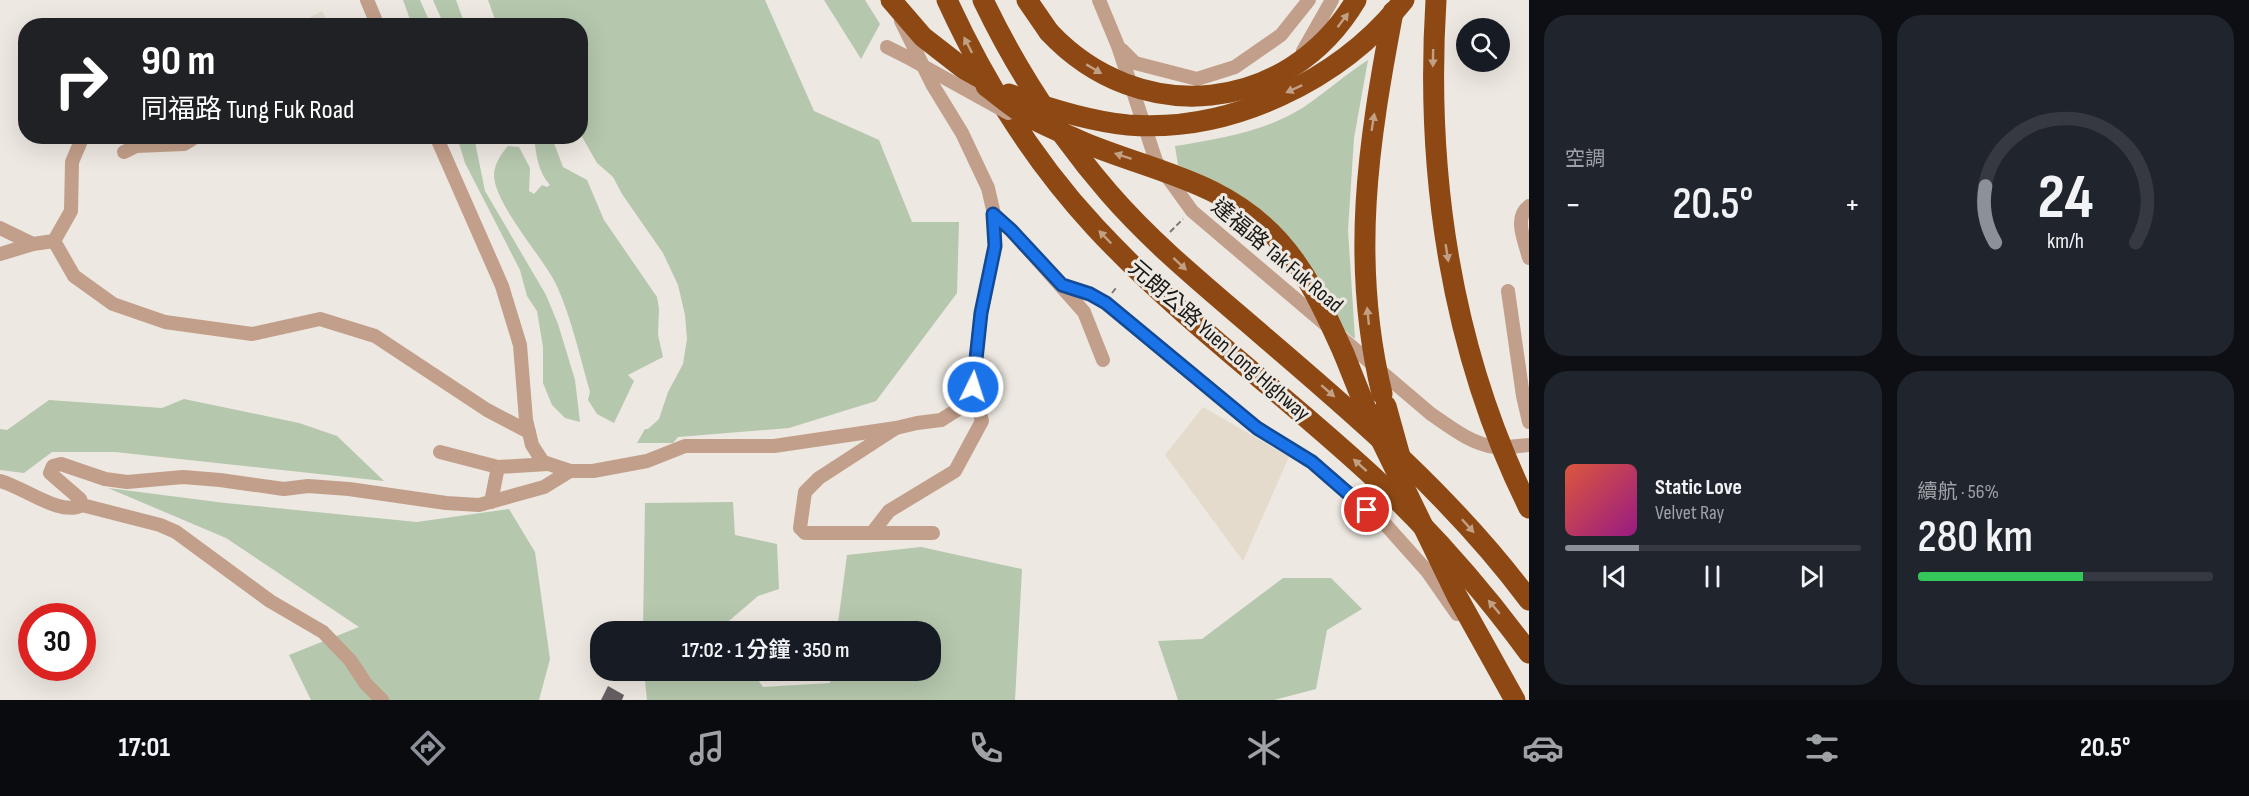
<!DOCTYPE html>
<html lang="zh-TW">
<head>
<meta charset="utf-8">
<style>
  :root { --surface:#171b24; --page:#20242c; --text:#f1f3f6; --muted:#9ea1a6; --line:#363941; --accent:#8c9099 }
  body { margin:0; font-family:"Sofia Sans Condensed","Noto Sans TC",sans-serif; background:var(--page); color:var(--text); height:100vh; display:flex; flex-direction:column; font-size:22px; white-space:nowrap }
  * { box-sizing:border-box; margin:0 }
  p { font-size:20px; color:var(--muted) }
  .icon { flex:none; width:33px; height:33px; fill:none; stroke:currentColor; stroke-width:2; stroke-linecap:round; stroke-linejoin:round }
  .map { position:relative; flex:1; overflow:hidden }
  .sheet { display:flex; flex-direction:column; gap:15px; padding:15px; background:#0d0f14; width:720px }
  .sheet>* { flex:none }
  .guide { position:absolute; left:18px; top:18px; width:570px; height:126px; border-radius:24px; box-shadow:0 6px 24px #0002; background:#202124; color:#fff; overflow:hidden }
  .fabs { position:absolute; left:1456px; top:18px; display:grid; gap:12px }
  .fabs a { display:grid; place-items:center; width:54px; height:54px; border-radius:50%; background:var(--surface); box-shadow:0 6px 24px #0002; font-size:30px }
  .speed { position:absolute; left:18px; top:603px; display:flex; gap:12px; font-size:30px; font-weight:700; text-align:center }
  .speed>* { display:grid; place-content:center; width:78px; height:78px; border-radius:50%; background:var(--surface); box-shadow:0 6px 24px #0002; line-height:1 }
  .speed .limit { border:9px solid #d22; background:#fff; color:#111 }
  .pin { position:absolute; display:grid; place-items:center; width:51px; height:51px; color:#fff; margin:-26px; border:3px solid #fff; border-radius:50%; box-shadow:0 2px 6px #0007 }
  .me { position:absolute; width:66px; margin:-33px; rotate:4deg; stroke-linejoin:round; filter:drop-shadow(0 0 4px #0008) }
  .turn { display:flex; align-items:center; gap:21px; height:126px; padding:0 24px; font-size:27px }
  .turn .icon { width:78px; height:78px; stroke-width:2.5 }
  .turn b { display:block; font-size:42px; line-height:51px }
  .big { font-size:45px; font-weight:600; line-height:1.1 }
  .sheet .tile { flex:1; display:flex; flex-direction:column; justify-content:center; gap:9px; min-width:0; padding:0 21px; border-radius:24px; background:var(--page) }
  .sheet .dial { align-items:center; gap:0 }
  .dial svg { height:156px; overflow:visible; fill:none; stroke:var(--line); stroke-width:7; stroke-linecap:round; text-anchor:middle }
  .dial text { fill:var(--text); stroke:none }
  .song { display:flex; align-items:center; gap:18px }
  .cover { width:72px; height:72px; border-radius:9px; background:linear-gradient(135deg,hsl(10 70% 55%),hsl(310 70% 35%)) }
  .played { height:6px; border-radius:3px; background:linear-gradient(90deg,var(--accent) 25%,var(--line) 25%) }
  .keys { display:flex; justify-content:space-around; direction:ltr }
  .heat { display:flex; justify-content:space-between; align-items:center; font-size:33px; direction:ltr }
  .charge { height:9px; border-radius:4px; background:linear-gradient(90deg,#34c759 56%,var(--line) 0) }
  .sheet .tiles { flex:1; display:grid; gap:15px; grid-template-columns:repeat(2,1fr) }
  .trip { position:absolute; left:590px; top:621px; width:351px; height:60px; border-radius:24px; background:var(--surface); box-shadow:0 6px 24px #0002; font-weight:600; line-height:60px; text-align:center }
  .menu { display:flex; height:96px; justify-content:space-around; align-items:center; background:#090b0e; color:var(--muted) }
  .menu .icon { width:42px; height:42px }
  .menu .current { color:var(--accent) }
  .menu b { font-size:27px; color:var(--text) }
  main { display:flex; flex:1; min-height:0 }
  .map>svg:first-child { display:block }
  .built { fill:#e4dbcd }
  .green { fill:#b5c7ad }
  .building { fill:#665f63 }
  .lines { fill:none; stroke-linecap:round; stroke-linejoin:round }
  .path { stroke:#7c7974; stroke-width:2; stroke-dasharray:6 3; stroke-linecap:butt }
  .minor { stroke:#c29f8a; stroke-width:14 }
  .highway { stroke:#8d4813; stroke-width:21 }
  .minor-bridge { stroke:#c29f8a; stroke-width:14 }
  .highway-bridge { stroke:#8d4813; stroke-width:21 }
  .oneway { fill:#c2a084 }
  .route-casing { stroke:#114b97; stroke-width:15 }
  .route { stroke:#1a73e8; stroke-width:10 }
  .labels { text-anchor:middle; dominant-baseline:central; stroke-width:6; stroke-linejoin:round; paint-order:stroke }
  .street-label { font-size:22px; fill:#181714; stroke:#ede8e1 }
</style>
</head>
<body>
<main>
<div class="map">
<svg width="1529" height="700" viewBox="0 0 1529 700">
  <rect width="100%" height="100%" fill="#ede8e1"/>
  <g class="built">
    <polygon points="322,11 330,25 296,25"/>
    <polygon points="1203,407 1289,457 1243,561 1165,455"/>
  </g>
  <g class="green">
    <polygon points="403,0 420,0 431,25 412,25"/>
    <polygon points="433,0 456,0 465,25 444,25"/>
    <polygon points="488,0 765,0 814,111 879,140 912,222 959,222 957,293 876,401 789,428 678,437 673,443 637,443 645,429 648,429 659,419 668,392 683,364 687,339 685,315 678,285 663,253 622,194 613,177 597,163 581,135 580,26 497,25"/>
    <polygon points="824,0 865,0 880,24 861,59"/>
    <path d="M1368,60L1354,138L1348,230L1355,339L1339,326L1327,297L1202,176L1178,165L1175,146C1218,139 1267,131 1304,107C1326,92 1346,74 1368,60Z"/>
    <polygon points="457,137 474,137 485,191 546,295 558,324 575,380 580,422 565,418 552,405 543,383 543,347 537,311 527,296 520,270 465,163"/>
    <path d="M534,137H554V143L563,167L587,180L604,220L657,297L659,309L658,335L663,357L628,375L634,381L614,423L597,414L588,400L590,392C580,357 572,320 557,286C544,258 493,203 494,174C495,163 501,154 508,146L519,147L530,168L529,191L534,194L542,185L547,187L550,185C538,172 536,154 534,137Z"/>
    <polygon points="184,399 299,423 337,436 384,481 115,452 52,452 24,473 0,470 0,429 7,430 49,400 162,408"/>
    <polygon points="108,488 225,503 417,522 509,509 535,552 550,659 539,700 311,700 289,655 359,627 226,538"/>
    <polygon points="733,502 735,535 777,544 779,589 758,596 723,626 727,631 643,631 645,503"/>
    <polygon points="921,547 1022,569 1015,700 647,700 644,671 752,671 763,687 830,683 832,671 930,670 930,632 837,631 847,555"/>
    <polygon points="1283,578 1331,578 1362,609 1327,630 1316,689 1274,700 1178,700 1158,641 1202,639"/>
  </g>
  <polygon class="building" points="608,686 624,695 622,700 601,700"/>
  <g class="lines">
    <g class="path">
      <polyline points="1170,232 1183,219"/>
      <polyline points="1112,293 1116,288"/>
    </g>
    <g class="minor">
      <polyline points="367,0 375,19 371,26"/>
      <path d="M1099,0L1118,46L1156,161L1192,211L1431,414C1450,427 1471,444 1495,447C1506,448 1518,446 1529,445"/>
      <polyline points="901,21 932,84 962,133 988,188 994,214 995,246 981,313 973,387 960,408 941,420 917,423 896,428 819,478 805,492 800,528 805,533 933,533"/>
      <polyline points="887,47 905,56"/>
      <polyline points="1122,50 1135,63 1197,79 1235,67 1281,35 1309,0"/>
      <polyline points="1303,51 1332,0"/>
      <polyline points="436,136 502,286 520,345 526,420 532,445 543,462 570,471"/>
      <polyline points="124,152 136,146 184,144 197,136"/>
      <path d="M1529,206C1513,218 1525,241 1529,258"/>
      <polyline points="994,214 1011,230 1084,312 1103,360"/>
      <polyline points="0,228 33,244"/>
      <polyline points="54,241 74,276 113,304 165,322 252,334 320,319 375,336 487,410 529,432"/>
      <polyline points="0,254 33,244 54,241 71,211 72,162 83,136"/>
      <polyline points="1062,285 1090,294 1106,303 1257,428 1312,462 1385,524 1427,571 1457,614"/>
      <polyline points="1508,291 1523,396 1529,422"/>
      <polyline points="440,452 498,467 548,464"/>
      <path d="M0,481C24,487 60,517 82,505L80,499L50,473L53,466L61,464L105,479L127,482L183,477L220,480L284,489L308,486L349,489L446,503L479,505L544,487L570,471H593L647,461L685,446H774L896,428"/>
      <polyline points="491,502 498,467"/>
      <polyline points="82,505 160,525 176,532 270,601 323,632 350,660 366,684 382,700"/>
      <polyline points="872,533 889,511 955,471 982,421 973,387"/>
    </g>
    <g class="highway">
      <polyline points="891,0 923,37 986,86"/>
      <path d="M947,0C985,83 1033,160 1095,227C1183,322 1289,397 1383,486C1436,537 1485,593 1529,653"/>
      <path d="M983,0C1017,71 1058,134 1109,193C1155,246 1210,290 1262,335C1358,417 1453,498 1529,600"/>
      <polyline points="1027,0 1049,32"/>
      <polyline points="1344,354 1366,409"/>
    </g>
    <polyline class="minor-bridge" points="905,56 1008,113"/>
    <g class="highway-bridge">
      <path d="M1436,0C1425,174 1451,351 1529,508"/>
      <path d="M1049,32C1140,129 1288,114 1356,0"/>
      <path d="M986,86C1001,97 1015,110 1031,118C1048,127 1067,135 1085,143C1155,172 1224,181 1278,240C1308,273 1326,314 1344,354"/>
      <path d="M1009,94C1047,108 1088,121 1128,125C1231,133 1341,80 1404,0"/>
      <path d="M1382,394C1350,261 1368,144 1393,12"/>
      <polyline points="1386,406 1401,460"/>
      <polyline points="1366,409 1457,596 1515,700"/>
    </g>
  </g>
  <defs><path id="oneway-solid" d="M-6-.8H1V-3.2L6.5 0L1 3.2V.8H-6Z" transform="scale(1.5)"/></defs>
  <g class="oneway">
    <use href="#oneway-solid" transform="translate(1343 20) rotate(-53)"/>
    <use href="#oneway-solid" transform="translate(968 45) rotate(-117)"/>
    <use href="#oneway-solid" transform="translate(1433 58) rotate(91)"/>
    <use href="#oneway-solid" transform="translate(1094 69) rotate(31)"/>
    <use href="#oneway-solid" transform="translate(1294 89) rotate(155)"/>
    <use href="#oneway-solid" transform="translate(1373 122) rotate(-81)"/>
    <use href="#oneway-solid" transform="translate(1123 156) rotate(-162)"/>
    <use href="#oneway-solid" transform="translate(1105 237) rotate(-134)"/>
    <use href="#oneway-solid" transform="translate(1447 253) rotate(81)"/>
    <use href="#oneway-solid" transform="translate(1180 264) rotate(43)"/>
    <use href="#oneway-solid" transform="translate(1368 316) rotate(-96)"/>
    <use href="#oneway-solid" transform="translate(1328 391) rotate(41)"/>
    <use href="#oneway-solid" transform="translate(1360 465) rotate(-138)"/>
    <use href="#oneway-solid" transform="translate(1468 526) rotate(48)"/>
    <use href="#oneway-solid" transform="translate(1494 607) rotate(-130)"/>
  </g>
  <g class="lines">
    <g class="route-casing">
      <polyline id="route" points="973,387 981,313 995,246 993,214 1011,230 1062,285 1090,294 1106,303 1257,428 1312,462 1367,510"/>
    </g>
    <use href="#route" class="route"/>
  </g>
  <g class="labels">
    <g class="street-label">
      <text transform="translate(1277 256) rotate(40)">達福路 Tak Fuk Road</text>
      <text transform="translate(1219 341) rotate(41)">元朗公路 Yuen Long Highway</text>
    </g>
  </g>
</svg>
<div class="fabs">
<a><svg class="icon" aria-label="search" viewBox="0 0 24 24"><circle cx="10" cy="10" r="6"/><path d="M15 15l6 6"/></svg></a>
</div>
<div class="speed"><div class="limit">30</div></div>
<div class="pin" style="left:1367px;top:510px;background:#d93025"><svg class="icon" aria-label="arrive" viewBox="0 0 24 24"><path d="M6 21V4h12l-3 4 3 4H6"/></svg></div>
<svg class="me" style="left:973px;top:387px" viewBox="-20 -20 40 40"><circle r="17" fill="#1a73e8" stroke="#fff" stroke-width="3"/><path d="M0-11L8 9 0 5-8 9z" fill="#fff"/></svg>
<div class="trip">17:02 · 1 分鐘 · 350 m</div>
<div class="guide">
<div class="turn"><svg class="icon" aria-label="right" viewBox="0 0 24 24"><path d="M7 20v-9h11M14 6l5 5-5 5"/></svg><div><b>90 m</b>同福路 Tung Fuk Road</div></div>
</div>
</div>
<section class="sheet">
<div class="tiles">
<div class="tile"><p>空調</p>
<div class="heat"><a>−</a><b class="big">20.5°</b><a>+</a></div>
</div>
<div class="tile dial"><svg viewBox="0 0 100 80">
<path d="M14 69A42 42 0 1 1 86 69"/>
<path d="M14 69A42 42 0 0 1 9 40" stroke="#8c9099"/>
<text x="50" y="56" font-size="32" font-weight="700">24</text>
<text x="50" y="72" font-size="11">km/h</text>
</svg></div>
<div class="tile">
<div class="song"><i class="cover"></i><div><b>Static Love</b><p>Velvet Ray</p></div></div>
<div class="played"></div>
<div class="keys"><svg class="icon" aria-label="previous" viewBox="0 0 24 24"><path d="M18 5L8 12l10 7zM5 5v14"/></svg><svg class="icon" aria-label="pause" viewBox="0 0 24 24"><path d="M8 5v14M16 5v14"/></svg><svg class="icon" aria-label="next" viewBox="0 0 24 24"><path d="M6 5l10 7-10 7zM19 5v14"/></svg></div>
</div>
<div class="tile"><p>續航 · 56%</p><b class="big">280 km</b><div class="charge"></div></div>
</div>
</section>
</main>
<nav class="menu">
<b>17:01</b>
<svg class="icon current" aria-label="directions" viewBox="0 0 24 24"><path d="M12 3l9 9-9 9-9-9zM9 14v-3h6M13 9l2 2-2 2"/></svg>
<svg class="icon" aria-label="music" viewBox="0 0 24 24"><path d="M9 18V5l10-2v13"/><circle cx="6" cy="18" r="3"/><circle cx="16" cy="16" r="3"/></svg>
<svg class="icon" aria-label="phone" viewBox="0 0 24 24"><path d="M5 4h4l2 5-3 2q2 4 5 5l2-3 5 2v4C11 20 4 13 5 4z"/></svg>
<svg class="icon" aria-label="climate" viewBox="0 0 24 24"><path d="M12 3v18M4 7l16 10M4 17L20 7"/></svg>
<svg class="icon" aria-label="car" viewBox="0 0 24 24"><path d="M5 17H2v-5l4-1 3-4h7l3 4 3 1v5h-3M9 17h6M6 11h13"/><circle cx="7" cy="17" r="2"/><circle cx="17" cy="17" r="2"/></svg>
<svg class="icon" aria-label="filters" viewBox="0 0 24 24"><path d="M4 7h16M4 17h16"/><circle cx="9" cy="7" r="2"/><circle cx="15" cy="17" r="2"/></svg>
<b>20.5°</b>
</nav>
</body>
</html>
